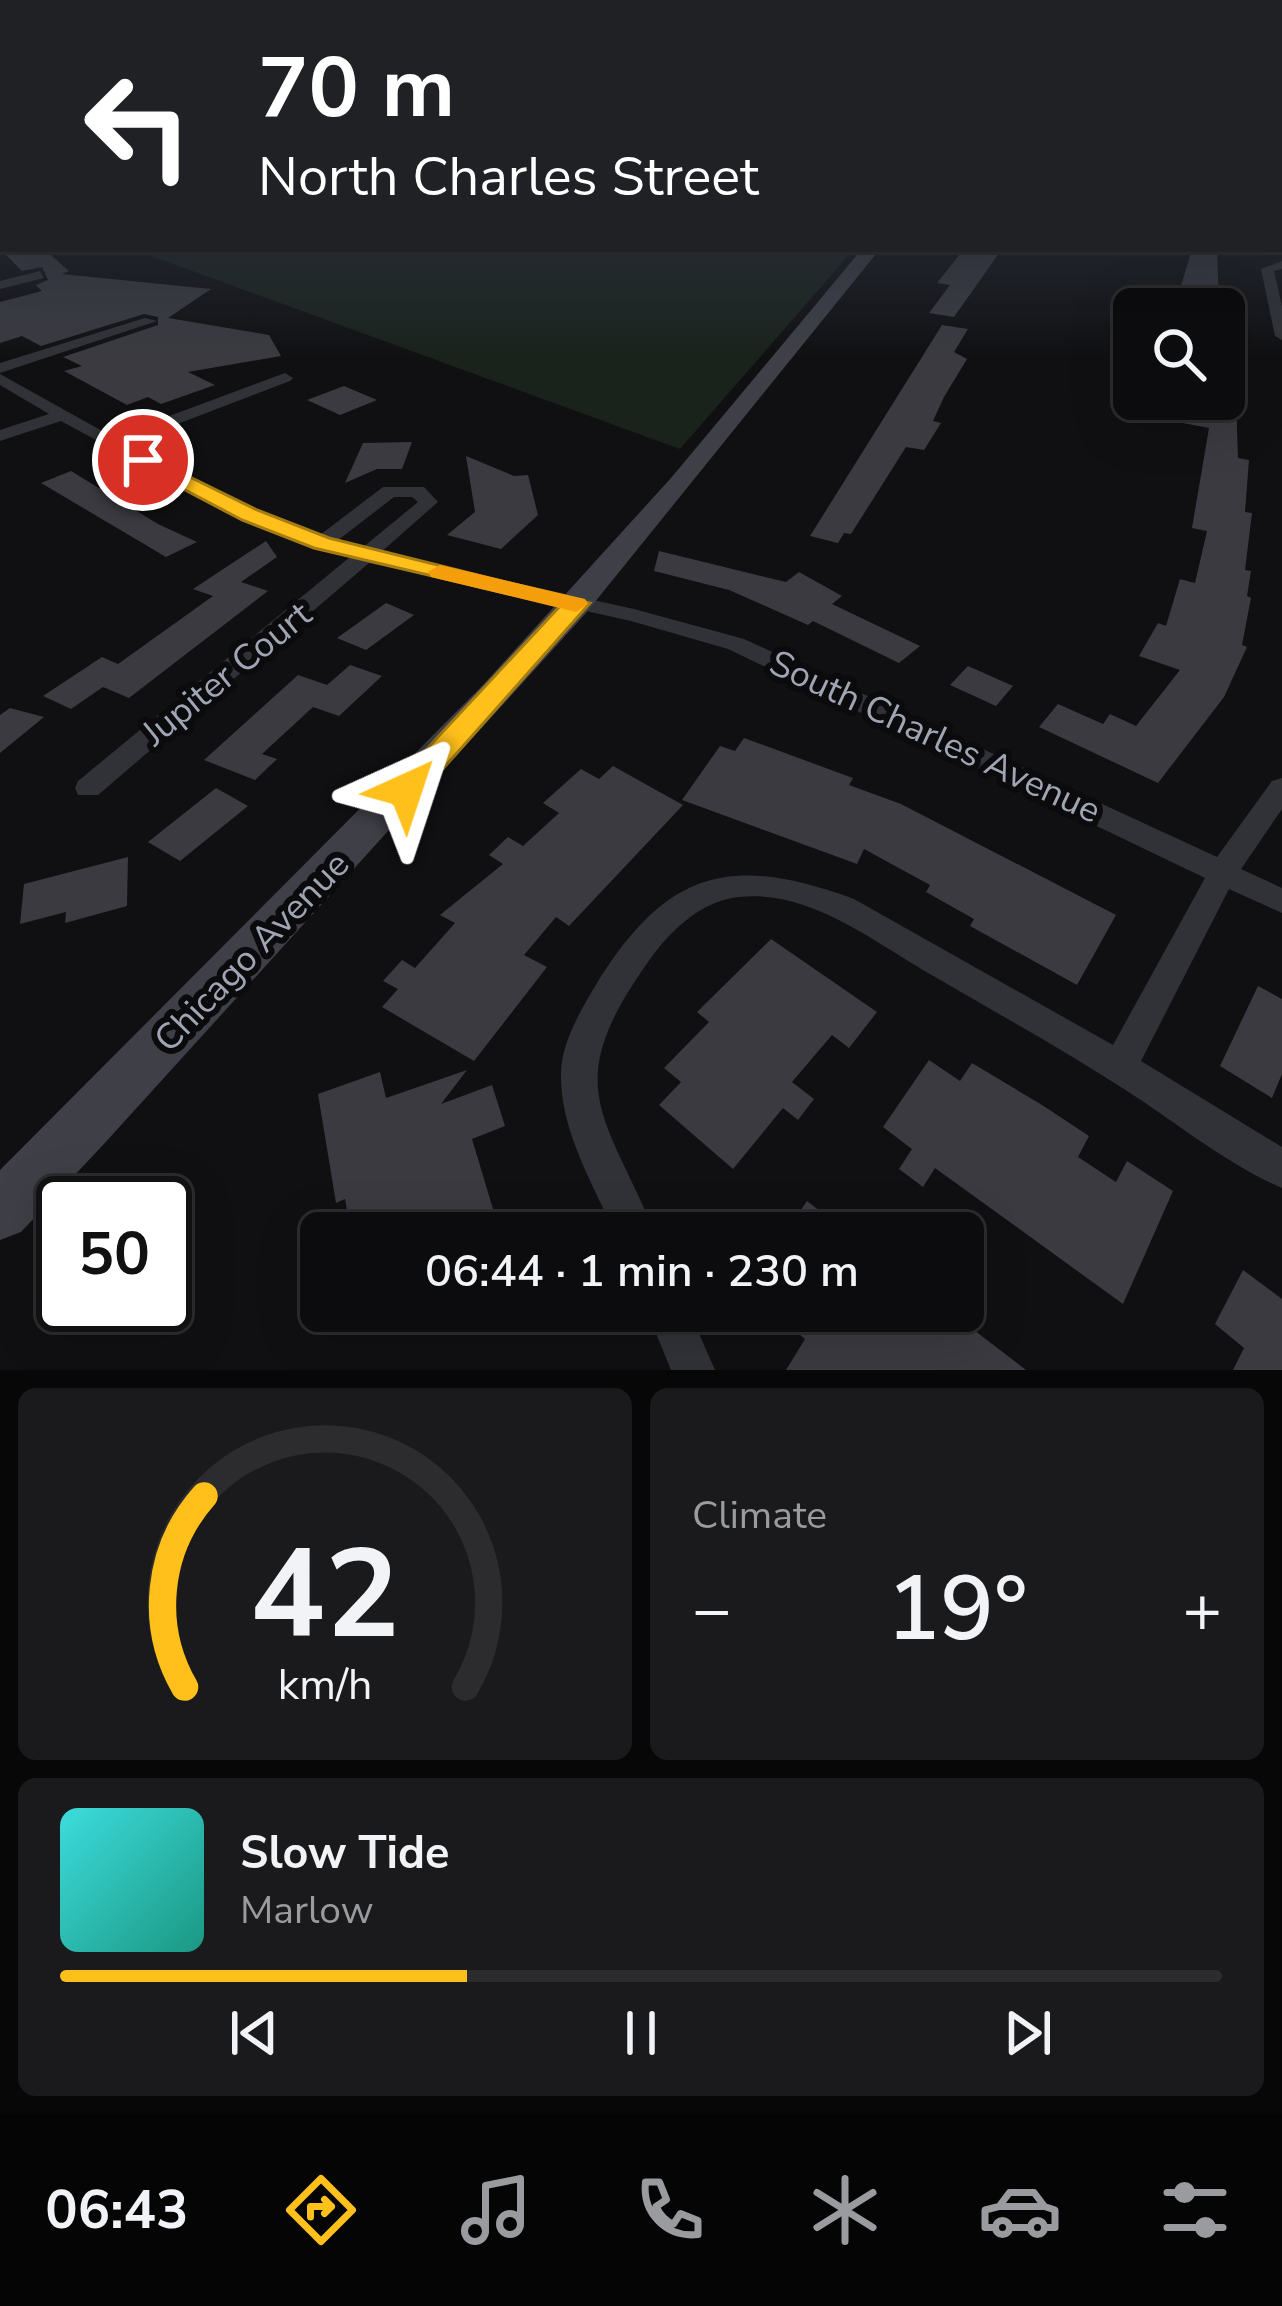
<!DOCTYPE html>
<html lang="en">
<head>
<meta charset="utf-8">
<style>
  :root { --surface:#0c0c0e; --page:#1a1a1c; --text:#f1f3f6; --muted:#9a9b9e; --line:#2c2c2e; --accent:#ffc01b }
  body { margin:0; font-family:"Nunito Sans",sans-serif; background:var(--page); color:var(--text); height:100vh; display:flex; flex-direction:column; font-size:45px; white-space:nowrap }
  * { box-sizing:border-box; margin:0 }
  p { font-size:39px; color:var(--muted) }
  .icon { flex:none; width:66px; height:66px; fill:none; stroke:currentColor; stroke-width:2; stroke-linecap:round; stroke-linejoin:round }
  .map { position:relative; height:1370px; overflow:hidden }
  .panel { display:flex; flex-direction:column; gap:18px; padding:18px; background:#070708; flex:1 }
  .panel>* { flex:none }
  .guide { position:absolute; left:0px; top:0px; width:1284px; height:252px; box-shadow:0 12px 48px #0002,0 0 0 3px var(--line); background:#202124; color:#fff; overflow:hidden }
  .controls { position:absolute; left:1113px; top:288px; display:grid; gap:24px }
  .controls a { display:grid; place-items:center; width:132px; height:132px; border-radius:18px; background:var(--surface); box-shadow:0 12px 48px #0002,0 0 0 3px var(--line); font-size:60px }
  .speed { position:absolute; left:36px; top:1176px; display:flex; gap:24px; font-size:60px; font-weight:700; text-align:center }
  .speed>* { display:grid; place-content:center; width:156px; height:156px; border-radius:50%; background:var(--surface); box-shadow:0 12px 48px #0002,0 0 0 3px var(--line); line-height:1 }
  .speed .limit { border:6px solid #111; border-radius:18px; background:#fff; color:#111 }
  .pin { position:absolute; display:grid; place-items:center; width:102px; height:102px; color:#fff; margin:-51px; border:6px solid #fff; border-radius:50%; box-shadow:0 3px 12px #0007 }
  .me { position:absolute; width:132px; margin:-66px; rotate:42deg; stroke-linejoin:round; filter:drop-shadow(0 0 9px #0008) }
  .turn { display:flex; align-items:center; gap:42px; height:252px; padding:0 60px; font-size:54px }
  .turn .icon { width:156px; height:156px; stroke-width:2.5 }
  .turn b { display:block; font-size:84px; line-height:102px }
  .big { font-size:90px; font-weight:600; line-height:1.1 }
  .panel .card { flex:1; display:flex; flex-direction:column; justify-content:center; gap:18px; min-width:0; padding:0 42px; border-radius:18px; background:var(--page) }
  .panel .dial { align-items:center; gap:0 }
  .dial svg { height:312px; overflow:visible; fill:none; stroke:var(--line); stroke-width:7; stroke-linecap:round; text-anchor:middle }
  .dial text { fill:var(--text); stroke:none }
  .song { display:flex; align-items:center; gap:36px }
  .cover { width:144px; height:144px; border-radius:18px; background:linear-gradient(135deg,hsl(180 70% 55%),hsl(170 70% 35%)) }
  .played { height:12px; border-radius:6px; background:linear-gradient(90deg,var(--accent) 35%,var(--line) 35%) }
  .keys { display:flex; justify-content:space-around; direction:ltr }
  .heat { display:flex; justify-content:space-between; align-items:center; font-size:66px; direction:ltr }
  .panel .tiles { flex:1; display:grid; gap:18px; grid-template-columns:1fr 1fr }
  .card:last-child { grid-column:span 2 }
  .trip { position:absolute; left:300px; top:1212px; width:684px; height:120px; border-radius:18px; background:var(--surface); box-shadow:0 12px 48px #0002,0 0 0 3px var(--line); font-weight:600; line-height:120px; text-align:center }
  .tab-bar { display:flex; height:192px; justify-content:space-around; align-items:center; background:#050506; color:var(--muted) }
  .tab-bar .icon { width:84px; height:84px }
  .tab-bar .current { color:var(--accent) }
  .tab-bar b { font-size:54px; color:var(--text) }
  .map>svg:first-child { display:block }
  .green { fill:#1a221c }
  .building { fill:#3a3a40 }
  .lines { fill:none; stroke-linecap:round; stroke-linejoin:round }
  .street { fill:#313237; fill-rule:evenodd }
  .secondary { fill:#3f4047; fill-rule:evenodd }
  .route { fill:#ffc01b; stroke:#a67d12; stroke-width:3 }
  .slow { fill:#f59e0b }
  .labels { text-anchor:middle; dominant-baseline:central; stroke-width:12; stroke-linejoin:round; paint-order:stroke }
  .street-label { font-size:36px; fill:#a0a5b4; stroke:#0b0b0d }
</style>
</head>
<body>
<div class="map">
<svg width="1282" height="1370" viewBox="0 0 1282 1370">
  <rect width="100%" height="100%" fill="#101012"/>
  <polygon class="green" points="132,249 854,249 680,449"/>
  <g class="building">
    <polygon points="44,249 69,271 62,274 211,289 168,318 269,335 281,356 188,372 215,385 161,404 148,397 127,405 64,371 82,366 63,357 158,325 158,317 144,314 41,346 22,336 0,343 0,302 42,291 36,285 48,280 42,267 22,271 6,255"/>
    <polygon points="964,249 1002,249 954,317 929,313 950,285 937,283"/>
    <polygon points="1192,249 1217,249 1219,309 1176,303"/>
    <polygon points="942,325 968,329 954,352 967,359 944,397 933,421 941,423 924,450 906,447 851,534 844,533 838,543 810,536"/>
    <polygon points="344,386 377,400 340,415 307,400"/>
    <polygon points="1186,399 1236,399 1238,458 1249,460 1245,512 1252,513 1245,570 1251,571 1247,596 1251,598 1242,645 1247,647 1224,697 1158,783 1039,727 1058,704 1103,724 1110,714 1136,726 1180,670 1139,656 1158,623 1166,626 1180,579 1195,583 1207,531 1192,528 1209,428 1183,423"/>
    <polygon points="412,442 402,469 377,469 345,483 363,443"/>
    <polygon points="466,456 514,476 528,475 538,515 501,549 447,535 475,512"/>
    <polygon points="71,471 158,524 197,542 166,557 41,483"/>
    <polygon points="266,541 277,557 241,582 268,591 129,698 103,687 71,709 43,696 102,657 118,664 213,596 193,589"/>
    <polygon points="659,551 786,582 799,572 842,596 832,604 920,646 899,663 813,621 808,625 729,590 654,571"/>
    <polygon points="386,603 414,615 366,650 337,638"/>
    <polygon points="350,665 382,676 339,716 313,707 262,754 277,759 255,780 204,760 298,675 327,685"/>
    <polygon points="968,666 1013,686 996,706 950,685"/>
    <polygon points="10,708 44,717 0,753 0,715"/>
    <polygon points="744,738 853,778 849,785 901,804 1116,915 1077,985 970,926 974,919 926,892 930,885 864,849 857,864 682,800 720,746 735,751"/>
    <polygon points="613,766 683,805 569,926 556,917 524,955 547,967 474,1061 382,1007 398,989 383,981 402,960 415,968 455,923 440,915 503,864 489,855 508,837 523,846 559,813 543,803 581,769 599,779"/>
    <polygon points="216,788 248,806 180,861 148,842"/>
    <polygon points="128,857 127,906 65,923 66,912 20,924 24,884"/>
    <polygon points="771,939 877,1012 849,1048 832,1035 792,1082 814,1099 798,1120 783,1108 733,1169 659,1105 681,1082 664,1068 709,1022 697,1012"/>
    <polygon points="1258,986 1282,999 1282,1074 1272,1098 1220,1066"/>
    <polygon points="929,1060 960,1081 972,1063 1042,1105 1089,1136 1078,1157 1116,1182 1127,1161 1173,1191 1123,1304 935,1168 923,1187 899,1169 912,1149 883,1127"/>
    <polygon points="467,1070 441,1104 492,1085 505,1126 472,1139 493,1209 434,1233 351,1233 345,1199 336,1203 318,1094 380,1072 386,1098"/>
    <polygon points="807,1201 848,1233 785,1233"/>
    <polygon points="1243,1270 1282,1299 1282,1370 1233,1370 1244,1348 1215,1324"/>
    <polygon points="772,1311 949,1311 1026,1370 786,1370 805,1339"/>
  </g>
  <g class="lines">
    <g class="street">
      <rect x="1281" y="197" width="1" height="6"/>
      <polygon points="1282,261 1282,269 1274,271 1282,306 1282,340 1275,336 1261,269"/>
      <polygon points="40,271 44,278 0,289 0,281"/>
      <polygon points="145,318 157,321 0,373 0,363"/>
      <path d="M285,373L293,378L290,381L125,444L248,507L320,535L383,487H424L438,502L380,553L634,609L744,639L1217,857L1272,781L1282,778V809L1241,869L1282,888V913L1229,889L1141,1061L1282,1147V1188C1228,1165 1177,1123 1127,1091C1061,1048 991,1010 923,970C867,937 807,890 739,897C699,901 667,934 646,965C560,1087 605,1113 655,1233H615C593,1185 561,1131 561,1077C560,1044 581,1010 597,983C668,869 731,854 854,899L1113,1045L1205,878L728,649L631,621L369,563L98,795H78L75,788L78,781L350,557L234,515L61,421L0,441V430L49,414L0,385V374L113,437ZM394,497H412L418,502L362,548L337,541Z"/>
      <polygon points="647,1311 689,1311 715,1370 671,1370"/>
    </g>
    <polygon class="secondary" points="862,249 880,249 586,613 103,1145 21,1232 0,1240 0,1170 482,686 671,478"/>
  </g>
  <linearGradient id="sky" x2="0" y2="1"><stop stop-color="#09090a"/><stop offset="0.46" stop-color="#313744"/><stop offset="1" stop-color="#313744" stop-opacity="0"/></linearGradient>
  <rect width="1282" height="358" fill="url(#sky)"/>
  <polygon class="route" points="143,454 257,510 329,538 590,603 417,798 396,798 391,790 396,782 560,606 314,548 242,520 136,464 133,460"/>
  <polygon class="slow" points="440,565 585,599 588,604 576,612 431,577 428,572"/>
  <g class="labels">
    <g class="street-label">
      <text transform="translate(227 674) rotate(-39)">Jupiter Court</text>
      <text transform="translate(935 737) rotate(25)">South Charles Avenue</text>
      <text transform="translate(252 952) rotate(-46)">Chicago Avenue</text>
    </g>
  </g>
</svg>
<div class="controls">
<a><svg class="icon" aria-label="search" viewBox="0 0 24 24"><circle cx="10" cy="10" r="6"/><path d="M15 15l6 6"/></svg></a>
</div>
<div class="speed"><div class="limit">50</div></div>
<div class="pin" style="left:143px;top:460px;background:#d93025"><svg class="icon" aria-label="arrive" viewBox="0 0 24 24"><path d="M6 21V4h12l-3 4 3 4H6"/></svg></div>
<svg class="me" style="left:406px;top:790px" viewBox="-20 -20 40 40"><path d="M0-17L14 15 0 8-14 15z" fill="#ffc01b" stroke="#fff" stroke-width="4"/></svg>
<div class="trip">06:44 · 1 min · 230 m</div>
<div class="guide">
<div class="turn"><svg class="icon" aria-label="left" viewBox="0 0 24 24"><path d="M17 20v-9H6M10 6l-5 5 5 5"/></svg><div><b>70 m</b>North Charles Street</div></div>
</div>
</div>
<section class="panel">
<div class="tiles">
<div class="card dial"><svg viewBox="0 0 100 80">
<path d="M14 69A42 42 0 1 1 86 69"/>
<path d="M14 69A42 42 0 0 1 19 20" stroke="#ffc01b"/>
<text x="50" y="56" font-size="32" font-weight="700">42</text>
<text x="50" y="72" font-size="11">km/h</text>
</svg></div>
<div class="card"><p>Climate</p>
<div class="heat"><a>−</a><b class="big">19°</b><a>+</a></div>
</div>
<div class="card">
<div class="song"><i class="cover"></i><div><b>Slow Tide</b><p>Marlow</p></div></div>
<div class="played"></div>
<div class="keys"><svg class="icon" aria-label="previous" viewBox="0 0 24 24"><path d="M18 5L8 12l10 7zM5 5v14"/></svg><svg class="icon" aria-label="pause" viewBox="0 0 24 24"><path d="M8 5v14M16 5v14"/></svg><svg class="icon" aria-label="next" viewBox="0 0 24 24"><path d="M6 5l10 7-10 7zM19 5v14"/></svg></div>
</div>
</div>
</section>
<nav class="tab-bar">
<b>06:43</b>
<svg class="icon current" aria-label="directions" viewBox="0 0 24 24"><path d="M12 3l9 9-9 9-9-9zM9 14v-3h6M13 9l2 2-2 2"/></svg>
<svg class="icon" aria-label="music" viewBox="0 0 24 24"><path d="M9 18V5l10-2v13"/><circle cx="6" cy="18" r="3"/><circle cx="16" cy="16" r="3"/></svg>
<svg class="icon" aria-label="phone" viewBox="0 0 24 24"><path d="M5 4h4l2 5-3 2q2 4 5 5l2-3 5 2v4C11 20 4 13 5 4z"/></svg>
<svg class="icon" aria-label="climate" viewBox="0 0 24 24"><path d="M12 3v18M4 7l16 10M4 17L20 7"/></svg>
<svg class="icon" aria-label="car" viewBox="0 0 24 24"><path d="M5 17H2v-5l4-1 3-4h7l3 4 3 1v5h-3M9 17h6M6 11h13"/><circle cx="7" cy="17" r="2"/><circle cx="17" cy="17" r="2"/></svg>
<svg class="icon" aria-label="filters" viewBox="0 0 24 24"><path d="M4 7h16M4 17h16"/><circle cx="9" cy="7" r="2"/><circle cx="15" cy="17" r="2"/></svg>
</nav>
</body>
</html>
